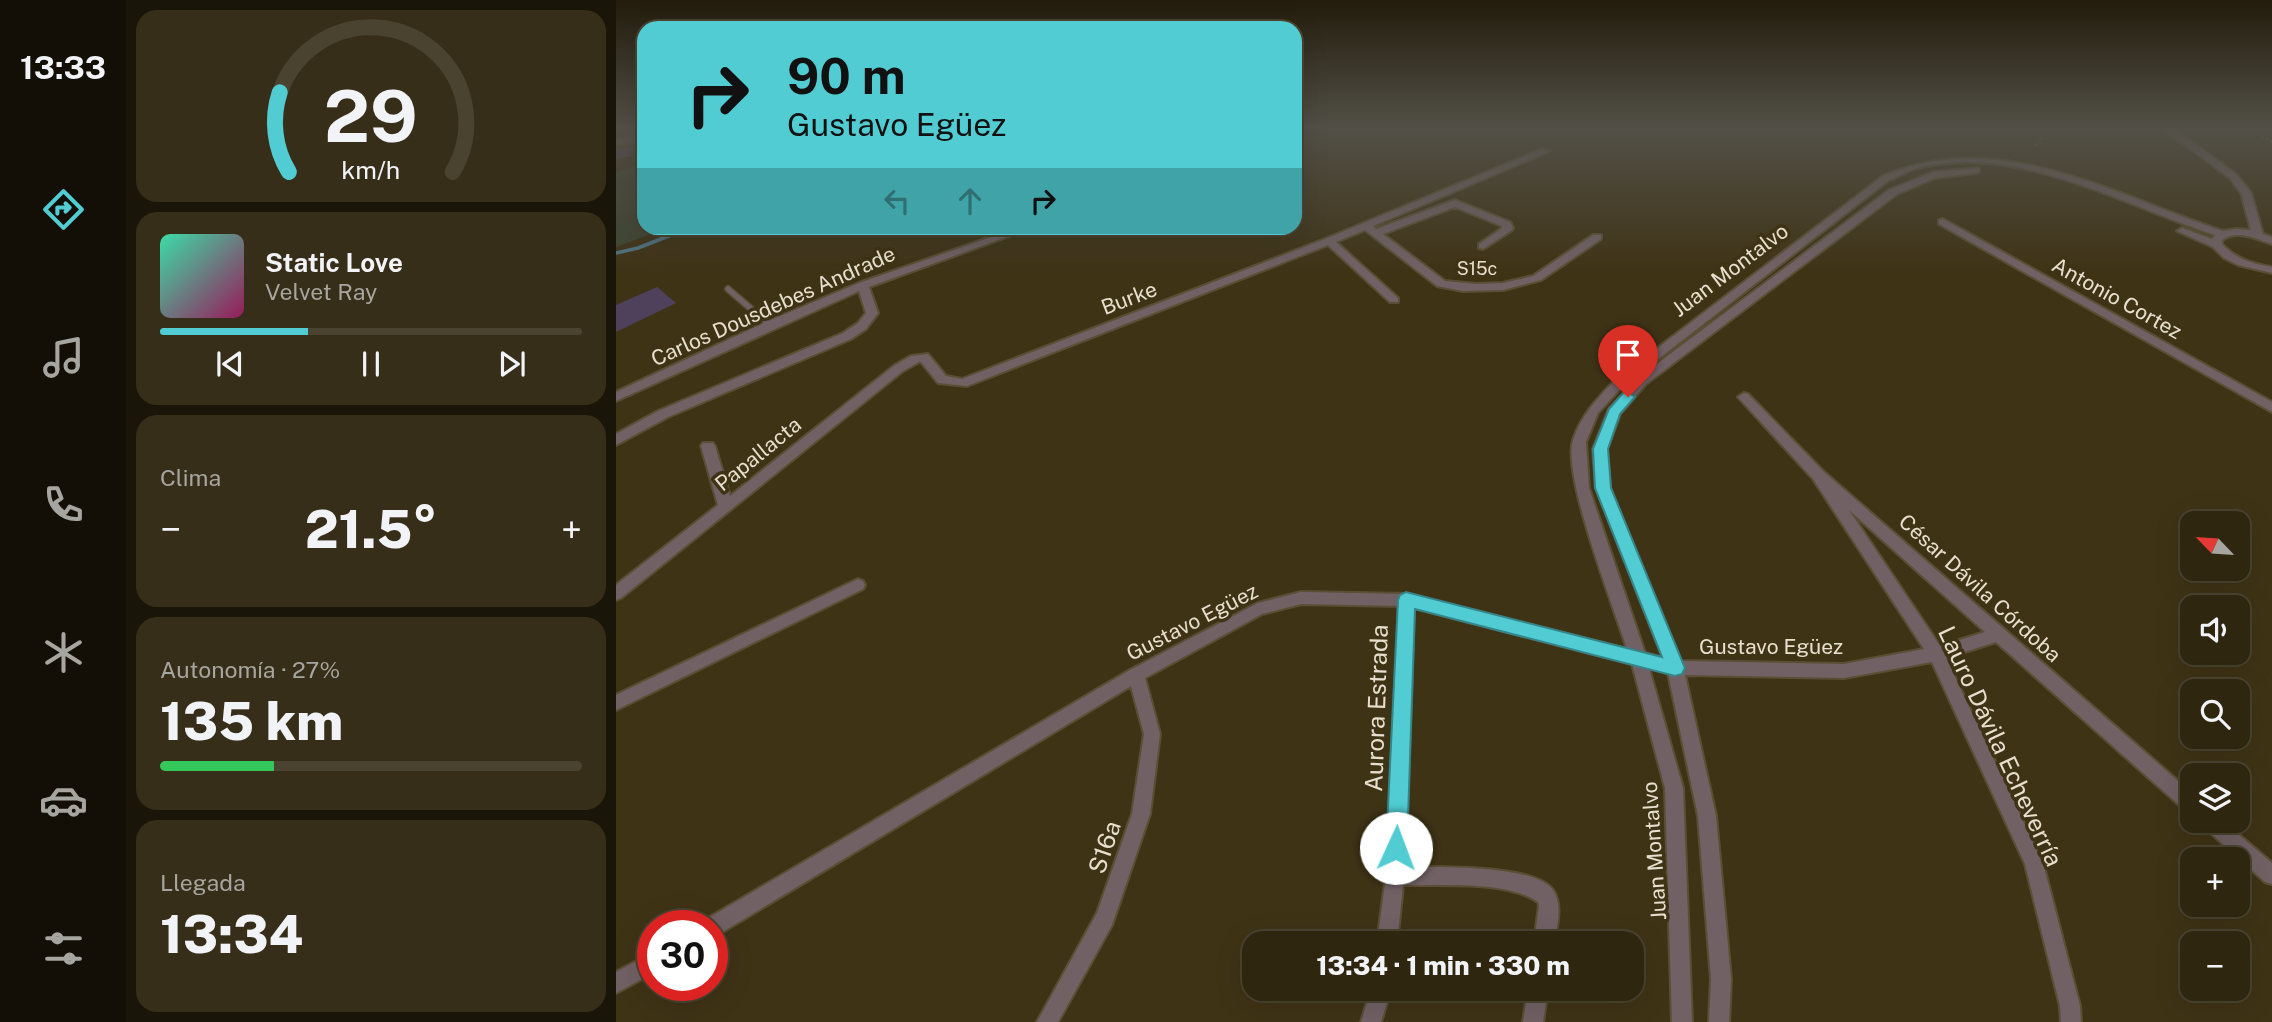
<!DOCTYPE html>
<html lang="es">
<head>
<meta charset="utf-8">
<style>
  :root { --surface:#2f2610; --page:#372e19; --text:#f1f3f6; --muted:#a7a59f; --line:#4a4330; --accent:#51ccd3 }
  body { margin:0; font-family:"Public Sans",sans-serif; background:var(--page); color:var(--text); height:100vh; display:flex; flex-direction:column; font-size:26px; white-space:nowrap }
  * { box-sizing:border-box; margin:0 }
  p { font-size:23px; color:var(--muted) }
  .icon { flex:none; width:38px; height:38px; fill:none; stroke:currentColor; stroke-width:2; stroke-linecap:round; stroke-linejoin:round }
  .map { position:relative; flex:1; overflow:hidden }
  .drawer { display:flex; flex-direction:column; gap:10px; padding:10px; background:#1a1509; width:490px }
  .drawer>* { flex:none }
  .hud { position:absolute; left:21px; top:21px; width:665px; height:214px; border-radius:21px; box-shadow:0 7px 28px #0002,0 0 0 2px var(--line); background:#51ccd3; color:#111; overflow:hidden }
  .needle { width:46px; rotate:295deg }
  .buttons { position:absolute; left:1564px; top:511px; display:grid; gap:14px }
  .buttons a { display:grid; place-items:center; width:70px; height:70px; border-radius:14px; background:var(--surface); box-shadow:0 7px 28px #0002,0 0 0 2px var(--line); font-size:35px }
  .speed { position:absolute; left:21px; top:910px; display:flex; gap:14px; font-size:35px; font-weight:700; text-align:center }
  .speed>* { display:grid; place-content:center; width:91px; height:91px; border-radius:50%; background:var(--surface); box-shadow:0 7px 28px #0002,0 0 0 2px var(--line); line-height:1 }
  .speed .limit { border:10px solid #d22; background:#fff; color:#111 }
  .pin { position:absolute; display:grid; place-items:center; width:60px; height:60px; color:#fff; margin:-72px -30px; border-radius:50% 50% 50% 0; rotate:-45deg; box-shadow:0 0 7px #0007 }
  .pin .icon { rotate:45deg }
  .me { position:absolute; width:77px; margin:-38px; rotate:2deg; stroke-linejoin:round; filter:drop-shadow(0 0 5px #0008) }
  .turn { display:flex; align-items:center; gap:24px; height:147px; padding:0 35px; font-size:32px }
  .turn .icon { width:91px; height:91px; stroke-width:2.5 }
  .turn b { display:block; font-size:49px; line-height:60px }
  .lanes { display:flex; align-items:center; height:66px; padding:0 35px; background:#0003; justify-content:center; gap:35px; direction:ltr }
  .lanes .off { opacity:.35 }
  .big { font-size:52px; font-weight:800; line-height:1.1 }
  .drawer .card { flex:1; display:flex; flex-direction:column; justify-content:center; gap:10px; min-width:0; padding:0 24px; border-radius:21px; background:var(--page) }
  .drawer .dial { align-items:center; gap:0 }
  .dial svg { height:182px; overflow:visible; fill:none; stroke:var(--line); stroke-width:7; stroke-linecap:round; text-anchor:middle }
  .dial text { fill:var(--text); stroke:none }
  .song { display:flex; align-items:center; gap:21px }
  .cover { width:84px; height:84px; border-radius:10px; background:linear-gradient(135deg,hsl(160 70% 55%),hsl(330 70% 35%)) }
  .played { height:7px; border-radius:4px; background:linear-gradient(90deg,var(--accent) 35%,var(--line) 35%) }
  .keys { display:flex; justify-content:space-around; direction:ltr }
  .heat { display:flex; justify-content:space-between; align-items:center; font-size:38px; direction:ltr }
  .charge { height:10px; border-radius:5px; background:linear-gradient(90deg,#34c759 27%,var(--line) 0) }
  .trip { position:absolute; left:626px; top:931px; width:402px; height:70px; border-radius:21px; background:var(--surface); box-shadow:0 7px 28px #0002,0 0 0 2px var(--line); font-weight:800; line-height:70px; text-align:center }
  main { display:flex; flex:1; min-height:0 }
  .menu { display:flex; flex-direction:column; width:126px; justify-content:space-around; align-items:center; background:#130f06; color:var(--muted) }
  .menu .icon { width:49px; height:49px }
  .menu .on { color:var(--accent) }
  .menu b { font-size:32px; color:var(--text) }
  .map>svg:first-child { display:block }
  .green { fill:#3e4430 }
  .lines { fill:none; stroke-linecap:round; stroke-linejoin:round }
  .stream { stroke:#507584; stroke-width:3.5 }
  .building { fill:#4f405b }
  .lane-casing { stroke:#5a4f34; stroke-width:8 }
  .street-casing { stroke:#5a4f34; stroke-width:4 }
  .path { stroke:#918770; stroke-width:2.5; stroke-dasharray:1 3.5; stroke-linecap:butt }
  .lane { stroke:#716165; stroke-width:5 }
  .street { fill:#716165; fill-rule:evenodd }
  .route { fill:#51ccd3; stroke:#358589; stroke-width:2 }
  .labels { text-anchor:middle; dominant-baseline:central; stroke-width:7; stroke-linejoin:round; paint-order:stroke }
  .far-street-label { font-size:18px; fill:#e7e0cf; stroke:#3f3316 }
  .street-label { font-size:21px; fill:#e7e0cf; stroke:#3f3316 }
  .near-street-label { font-size:24px; fill:#e7e0cf; stroke:#3f3316 }
</style>
</head>
<body>
<main>
<nav class="menu">
<b>13:33</b>
<svg class="icon on" aria-label="directions" viewBox="0 0 24 24"><path d="M12 3l9 9-9 9-9-9zM9 14v-3h6M13 9l2 2-2 2"/></svg>
<svg class="icon" aria-label="music" viewBox="0 0 24 24"><path d="M9 18V5l10-2v13"/><circle cx="6" cy="18" r="3"/><circle cx="16" cy="16" r="3"/></svg>
<svg class="icon" aria-label="phone" viewBox="0 0 24 24"><path d="M5 4h4l2 5-3 2q2 4 5 5l2-3 5 2v4C11 20 4 13 5 4z"/></svg>
<svg class="icon" aria-label="climate" viewBox="0 0 24 24"><path d="M12 3v18M4 7l16 10M4 17L20 7"/></svg>
<svg class="icon" aria-label="car" viewBox="0 0 24 24"><path d="M5 17H2v-5l4-1 3-4h7l3 4 3 1v5h-3M9 17h6M6 11h13"/><circle cx="7" cy="17" r="2"/><circle cx="17" cy="17" r="2"/></svg>
<svg class="icon" aria-label="filters" viewBox="0 0 24 24"><path d="M4 7h16M4 17h16"/><circle cx="9" cy="7" r="2"/><circle cx="15" cy="17" r="2"/></svg>
</nav>
<section class="drawer">
<div class="card dial"><svg viewBox="0 0 100 80">
<path d="M14 69A42 42 0 1 1 86 69"/>
<path d="M14 69A42 42 0 0 1 10 34" stroke="#51ccd3"/>
<text x="50" y="56" font-size="32" font-weight="700">29</text>
<text x="50" y="72" font-size="11">km/h</text>
</svg></div>
<div class="card">
<div class="song"><i class="cover"></i><div><b>Static Love</b><p>Velvet Ray</p></div></div>
<div class="played"></div>
<div class="keys"><svg class="icon" aria-label="previous" viewBox="0 0 24 24"><path d="M18 5L8 12l10 7zM5 5v14"/></svg><svg class="icon" aria-label="pause" viewBox="0 0 24 24"><path d="M8 5v14M16 5v14"/></svg><svg class="icon" aria-label="next" viewBox="0 0 24 24"><path d="M6 5l10 7-10 7zM19 5v14"/></svg></div>
</div>
<div class="card"><p>Clima</p>
<div class="heat"><a>−</a><b class="big">21.5°</b><a>+</a></div>
</div>
<div class="card"><p>Autonomía · 27%</p><b class="big">135 km</b><div class="charge"></div></div>
<div class="card"><p>Llegada</p><b class="big">13:34</b></div>
</section>
<div class="map">
<svg width="1656" height="1022" viewBox="0 0 1656 1022">
  <rect width="100%" height="100%" fill="#3f3316"/>
  <polygon class="green" points="28,141 28,228 52,228 0,247 0,172 21,165 22,142"/>
  <g class="lines">
    <polyline class="stream" points="0,253 22,248 73,228"/>
  </g>
  <g class="building">
    <polygon points="18,145 16,156 0,159 0,148"/>
    <polygon points="41,287 60,303 0,332 0,305"/>
  </g>
  <g class="lines">
    <g class="lane-casing">
      <polyline id="lane" points="112,289 154,325"/>
    </g>
    <g class="street-casing">
      <g id="street">
        <path d="M1547,129H1558L1620,174L1635,193L1647,234L1656,237V244C1640,239 1622,229 1606,240V244C1620,259 1637,264 1656,267V273L1622,265L1608,258L1597,247L1561,231L1566,228L1596,239L1599,235C1507,205 1397,141 1298,169C1290,172 1282,177 1273,180L1005,388L982,413L970,442L973,488L1029,653L1047,658L980,488L977,449L993,409L1022,378L1273,190L1317,172L1363,168V172L1360,173L1319,178L1281,194L1030,384L1004,414L991,449L994,488L1064,661L1228,664L1308,649L1197,479L1122,397L1128,393L1132,394L1207,471L1577,794V815L1571,812L1380,642L1330,658L1427,863L1464,1006L1465,1022H1445L1444,1006L1409,864L1316,662L1228,678L1069,675L1100,816L1115,979L1113,1022H1093L1095,979L1082,816L1052,673L1033,668L1067,788L1076,1022H1056L1049,788L1016,664L798,608L789,867C820,867 918,864 937,890C947,905 941,927 938,943H918L923,905L922,902C890,880 825,886 787,885L781,943H761L770,876L783,606L685,604L646,614L529,678L544,734L534,814L496,925L442,1022H421L481,913L516,814L528,734L515,686L103,934L96,937V926H87L89,920L514,670L642,603L685,592L791,594L1011,649C998,607 946,476 957,440C965,416 980,400 997,382L1267,176C1383,126 1497,195 1607,231L1620,229L1635,230L1625,193L1614,178ZM1233,510L1369,632L1324,646Z"/>
        <polygon points="28,134 28,140 0,145 0,139"/>
        <polygon points="926,149 934,151 757,226 760,229 839,200 894,222 897,228 896,230 867,249 863,248 863,244 885,229 886,226 839,207 767,234 829,281 860,284 887,283 917,276 977,235 985,235 985,239 925,280 887,290 847,291 821,286 749,230 720,242 782,298 782,302 774,302 712,245 351,386 322,383 305,362 303,362 287,371 5,598 0,600 0,585 102,505 85,446 87,443 97,443 99,446 114,496 279,365 295,356 312,354 330,376 346,379 709,239"/>
        <polygon points="1327,219 1656,402 1656,412 1323,224 1323,220"/>
        <polygon points="401,228 415,228 253,287 262,313 250,329 235,339 52,417 0,445 0,434 42,411 227,333 242,323 250,313 243,291 0,401 0,392 150,322 243,283"/>
        <polygon points="242,579 247,581 249,585 247,589 0,710 0,695"/>
        <polygon points="1585,821 1607,821 1656,863 1656,884 1649,882 1588,827"/>
        <polygon points="37,952 37,973 0,993 0,972"/>
        <polygon points="755,989 775,989 765,1022 745,1022"/>
        <polygon points="912,989 932,989 927,1022 907,1022"/>
      </g>
    </g>
    <g class="path">
      <polyline points="1631,129 1656,142"/>
      <polyline points="1420,145 1426,140 1425,129"/>
    </g>
    <use href="#lane" class="lane"/>
    <use href="#street" class="street"/>
  </g>
  <linearGradient id="sky" x2="0" y2="1"><stop stop-color="#231c0c"/><stop offset="0.47" stop-color="#525047"/><stop offset="1" stop-color="#525047" stop-opacity="0"/></linearGradient>
  <rect width="1656" height="272" fill="url(#sky)"/>
  <polygon class="route" points="1012,392 1019,397 1004,414 992,449 995,488 1069,668 1066,674 1059,676 799,609 791,848 788,855 780,858 773,855 770,848 782,600 784,595 790,592 1046,657 979,488 977,449 993,409 1007,393"/>
  <g class="labels">
    <g class="far-street-label">
      <text x="861" y="268">S15c</text>
    </g>
    <g class="street-label">
      <text transform="translate(1114 270) rotate(-37)">Juan Montalvo</text>
      <text transform="translate(513 298) rotate(-21)">Burke</text>
      <text transform="translate(1501 298) rotate(29)">Antonio Cortez</text>
      <text transform="translate(157 306) rotate(-24)">Carlos Dousdebes Andrade</text>
      <text transform="translate(142 454) rotate(-39)">Papallacta</text>
      <text transform="translate(1364 588) rotate(42)">César Dávila Córdoba</text>
      <text transform="translate(576 622) rotate(-27)">Gustavo Egüez</text>
      <text x="1155" y="646">Gustavo Egüez</text>
      <text transform="translate(1038 851) rotate(-94)">Juan Montalvo</text>
    </g>
    <g class="near-street-label">
      <text transform="translate(760 708) rotate(-88)">Aurora Estrada</text>
      <text transform="translate(1385 746) rotate(65)">Lauro Dávila Echeverría</text>
      <text transform="translate(488 847) rotate(-71)">S16a</text>
    </g>
  </g>
</svg>
<div class="buttons">
<a><svg class="needle" viewBox="-14 -14 28 28"><path d="M0-13l5 13h-10z" fill="#e53935"/><path d="M0 13l5-13h-10z" fill="#a7a59f"/></svg></a>
<a><svg class="icon" aria-label="sound" viewBox="0 0 24 24"><path d="M4 9h4l5-4v14l-5-4H4zM17 9q2 3 0 6"/></svg></a>
<a><svg class="icon" aria-label="search" viewBox="0 0 24 24"><circle cx="10" cy="10" r="6"/><path d="M15 15l6 6"/></svg></a>
<a><svg class="icon" aria-label="layers" viewBox="0 0 24 24"><path d="M12 4l9 5-9 5-9-5zM3 14l9 5 9-5"/></svg></a>
<a>+</a>
<a>−</a>
</div>
<div class="speed"><div class="limit">30</div></div>
<div class="pin" style="left:1012px;top:397px;background:#d93025"><svg class="icon" aria-label="arrive" viewBox="0 0 24 24"><path d="M6 21V4h12l-3 4 3 4H6"/></svg></div>
<svg class="me" style="left:780px;top:848px" viewBox="-20 -20 40 40"><circle r="19" fill="#fff"/><path d="M0-13L10 11 0 6-10 11z" fill="#51ccd3"/></svg>
<div class="trip">13:34 · 1 min · 330 m</div>
<div class="hud">
<div class="turn"><svg class="icon" aria-label="right" viewBox="0 0 24 24"><path d="M7 20v-9h11M14 6l5 5-5 5"/></svg><div><b>90 m</b>Gustavo Egüez</div></div>
<div class="lanes"><svg class="icon off" aria-label="left" viewBox="0 0 24 24"><path d="M17 20v-9H6M10 6l-5 5 5 5"/></svg><svg class="icon off" aria-label="ahead" viewBox="0 0 24 24"><path d="M12 20V5M6 11l6-6 6 6"/></svg><svg class="icon" aria-label="right" viewBox="0 0 24 24"><path d="M7 20v-9h11M14 6l5 5-5 5"/></svg></div>
</div>
</div>
</main>
</body>
</html>
